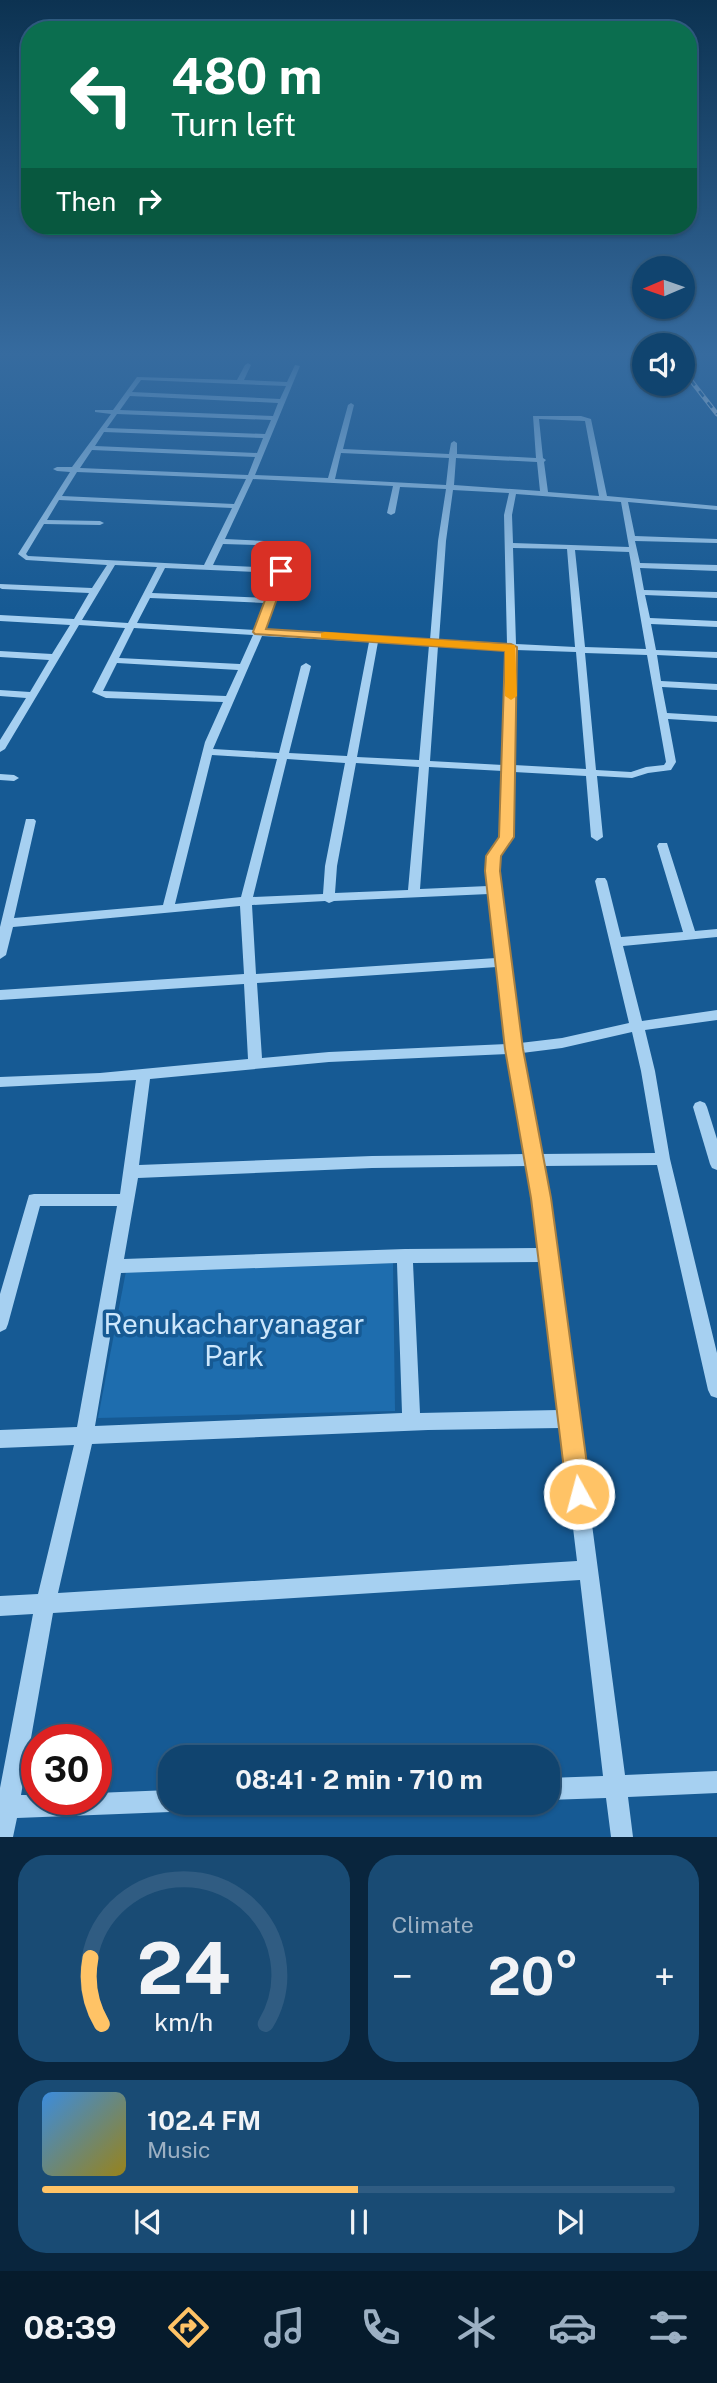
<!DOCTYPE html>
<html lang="en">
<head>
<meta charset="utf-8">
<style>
  :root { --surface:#10446f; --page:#194b74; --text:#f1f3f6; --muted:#9cb0c3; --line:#305c82; --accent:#ffc366 }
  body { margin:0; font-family:"Public Sans",sans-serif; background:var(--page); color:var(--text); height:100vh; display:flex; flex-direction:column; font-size:26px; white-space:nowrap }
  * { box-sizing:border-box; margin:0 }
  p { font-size:23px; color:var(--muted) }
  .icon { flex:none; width:38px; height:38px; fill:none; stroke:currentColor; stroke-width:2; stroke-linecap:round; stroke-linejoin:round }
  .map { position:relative; height:1837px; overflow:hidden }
  .drawer { display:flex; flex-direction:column; gap:18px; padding:18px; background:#09253d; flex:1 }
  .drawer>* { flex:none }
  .guide { position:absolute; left:21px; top:21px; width:676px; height:214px; border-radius:28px; box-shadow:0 2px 5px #0004,0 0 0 2px var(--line); background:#0b6e4f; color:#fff; overflow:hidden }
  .needle { width:46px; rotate:268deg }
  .fabs { position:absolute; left:632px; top:256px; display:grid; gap:14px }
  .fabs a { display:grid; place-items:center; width:63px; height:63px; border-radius:50%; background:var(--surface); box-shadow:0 2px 5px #0004,0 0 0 2px var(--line); font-size:35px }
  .speed { position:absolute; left:21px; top:1724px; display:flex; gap:14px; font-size:35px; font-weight:700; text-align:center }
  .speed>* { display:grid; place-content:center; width:91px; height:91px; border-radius:50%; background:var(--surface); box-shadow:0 2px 5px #0004,0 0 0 2px var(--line); line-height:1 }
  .speed .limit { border:10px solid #d22; background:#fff; color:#111 }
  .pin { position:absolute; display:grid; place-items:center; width:60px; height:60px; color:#fff; margin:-30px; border-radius:14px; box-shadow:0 4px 10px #0006 }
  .me { position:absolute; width:77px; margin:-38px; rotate:353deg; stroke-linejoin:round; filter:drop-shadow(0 0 5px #0008) }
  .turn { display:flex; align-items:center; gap:24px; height:147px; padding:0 35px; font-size:32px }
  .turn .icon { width:91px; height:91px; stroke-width:2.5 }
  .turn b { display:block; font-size:49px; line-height:60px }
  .then { display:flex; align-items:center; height:66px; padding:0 35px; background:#0003; gap:14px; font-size:26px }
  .big { font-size:52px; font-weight:700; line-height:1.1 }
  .drawer .card { flex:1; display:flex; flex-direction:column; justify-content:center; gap:10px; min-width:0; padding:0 24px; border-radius:28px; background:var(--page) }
  .drawer .dial { align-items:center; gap:0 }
  .dial svg { height:182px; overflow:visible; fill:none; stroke:var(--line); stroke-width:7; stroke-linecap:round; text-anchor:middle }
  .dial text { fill:var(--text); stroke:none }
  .song { display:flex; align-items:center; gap:21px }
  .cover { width:84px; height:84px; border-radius:10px; background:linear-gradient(135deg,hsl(210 70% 55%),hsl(50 70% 35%)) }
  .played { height:7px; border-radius:4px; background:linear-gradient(90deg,var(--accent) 50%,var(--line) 50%) }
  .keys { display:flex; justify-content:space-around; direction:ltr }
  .heat { display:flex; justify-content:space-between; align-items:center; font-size:38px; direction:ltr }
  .drawer .tiles { flex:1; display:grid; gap:18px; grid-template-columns:1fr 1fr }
  .card:last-child { grid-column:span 2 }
  .trip { position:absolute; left:158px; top:1745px; width:402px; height:70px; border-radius:28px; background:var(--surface); box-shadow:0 2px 5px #0004,0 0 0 2px var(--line); font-weight:700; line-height:70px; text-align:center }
  .tab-bar { display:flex; height:112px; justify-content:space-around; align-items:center; background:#061b2c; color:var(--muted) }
  .tab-bar .icon { width:49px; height:49px }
  .tab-bar .on { color:var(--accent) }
  .tab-bar b { font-size:32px; color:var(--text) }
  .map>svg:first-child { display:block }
  .green { fill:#1e6dae }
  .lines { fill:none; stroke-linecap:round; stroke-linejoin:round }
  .minor { fill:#a6d0f1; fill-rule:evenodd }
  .rail-casing { stroke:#fff; stroke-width:4.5 }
  .rail { stroke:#165a94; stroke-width:2.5; stroke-dasharray:7; stroke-linecap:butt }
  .route { fill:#ffc366; stroke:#a67f42; stroke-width:2 }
  .slow { fill:#f59e0b }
  .labels { text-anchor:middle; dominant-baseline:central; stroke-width:7; stroke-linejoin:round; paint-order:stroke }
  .near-park-label { font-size:28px; fill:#cde7fc; stroke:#165a94 }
</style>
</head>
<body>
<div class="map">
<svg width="717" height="1837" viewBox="0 0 717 1837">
  <rect width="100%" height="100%" fill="#165a94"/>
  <polygon class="green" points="393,1263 395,1411 98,1418 127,1266"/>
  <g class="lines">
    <g class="minor">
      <path d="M248,363L251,365L244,380L287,382L295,365L300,366L255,475L328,478L348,405L351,403L354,405L343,449L449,454L451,443L454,441L457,443V454L536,458L533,416H581L591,419L607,496L717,506V510L628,502L635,536L717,539V543L635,541L640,563L717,565V571L640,568L644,590L717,592V598L645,595L650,618L717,621V627L651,624L656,650L717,652V658L657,655L661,681L717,684V690L662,687L667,713L717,716V722L668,719L676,762L671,770L648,773L632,778L597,776L603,837L597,841L591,837L586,776L514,772L512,837L499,856L498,871L520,1043L562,1038L629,1023L595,881L597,878H605L607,881L621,937L683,932L657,846L659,843H667L695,931L717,929V937L623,946L642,1021L717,1010V1020L645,1030L655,1071L670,1159L717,1353V1398L711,1396L708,1390L657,1165L543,1166L549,1198L625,1775L717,1771V1793L628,1797L633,1837H611L606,1798L548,1800V1778L603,1776L580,1580L53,1613L21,1795H37V1799H96V1793L170,1790V1802H180L178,1809L170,1812L17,1818L13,1837H0V1788L33,1614L0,1616V1596L38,1594L74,1445L0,1448V1430L77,1427L117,1206H40L8,1324L6,1329L0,1332V1294L29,1195L34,1194H120L136,1080L0,1087V1077L100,1073L248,1059L244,984L0,1000V990L244,974L240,906L13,927L6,955L0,959V927L26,819H34L36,821L14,918L163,905L205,742L223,702L106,698L92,692L125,628L79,625L5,749L0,752V740L26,698L0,696V690L30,692L49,660L0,657V651L52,654L70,625L0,621V615L74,619L89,593L2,589L0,588V584L92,588L107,565L26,560L18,554L70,472L57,471L53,469L57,467H72L111,414L95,412V410H113L137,377L237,380L245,365ZM141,380L286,386L280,399L132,392ZM130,396L278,403L273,416L120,410ZM117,414L271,420L265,434L107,428ZM539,419L585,421L599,496L548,492L544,462L546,460L543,458ZM104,432L263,438L257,453L95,446ZM92,450L255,457L248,475L80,468ZM341,453L449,458L446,485L335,479ZM456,458L537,462L540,491L454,485ZM77,472L246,479L234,504L62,496ZM253,479L393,486L387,513L391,515L395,513L400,487L446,489L438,541L430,640L264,630L293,547L284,542L225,539ZM453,490L509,493L504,515L507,644L439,640L446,541ZM516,494L621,502L629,547L513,543L512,515ZM59,500L232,508L204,565L28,556L26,554L44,524L100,525L104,523L100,521L47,520ZM223,544L282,546L285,548L277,568L213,565ZM513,548L567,549L575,647L516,644ZM575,550L629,552L646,649L585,647ZM115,565L157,567L128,623L82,620ZM165,568L276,573L267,598L152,593ZM150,598L265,603L255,630L137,623ZM134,628L253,635L240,664L119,658ZM262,636L369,642L347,756L289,753L311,666L306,663L301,666L279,753L213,749ZM378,642L429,645L419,760L357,757ZM438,646L507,650L503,765L430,761ZM516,650L576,652L586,769L514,765ZM585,653L647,655L666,762L664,765L646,767L631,772L596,770ZM117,663L238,670L226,696L103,691ZM212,755L277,759L241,897L175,904ZM287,759L345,763L325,866L323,894L253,897ZM356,763L419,767L408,890L335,893L337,866ZM429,767L503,771L500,837L487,856L488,886L420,889ZM489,894L496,958L256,974L252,905L325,901L329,903L334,901ZM497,967L507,1044L329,1052L262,1058L257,983ZM632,1032L641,1071L655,1153L540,1154L522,1053L562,1048ZM508,1054L526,1154L372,1156L139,1165L150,1079L329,1062ZM528,1166L539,1248L405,1249L124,1259L138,1178L372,1168ZM541,1262L559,1410L420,1413L413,1263ZM397,1263L402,1413L95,1426L121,1273ZM561,1428L577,1561L58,1593L92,1444L428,1430Z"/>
      <polygon points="0,774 14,775 19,778 14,781 0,780"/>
      <polygon points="700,1101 705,1103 707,1107 717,1139 717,1170 712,1168 710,1164 693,1107 695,1103"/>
    </g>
    <g class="rail-casing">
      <polyline id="rail" points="682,369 717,414"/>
    </g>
    <use href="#rail" class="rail"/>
  </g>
  <linearGradient id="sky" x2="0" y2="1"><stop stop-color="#0c3251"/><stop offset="0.58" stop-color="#366b9f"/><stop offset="1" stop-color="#366b9f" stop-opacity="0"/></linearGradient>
  <rect width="717" height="610" fill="url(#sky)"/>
  <polygon class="route" points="281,567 287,571 266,629 511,644 517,647 514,837 501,856 500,871 523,1049 551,1198 591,1494 588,1503 579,1506 571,1503 567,1494 531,1198 505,1049 485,871 486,856 499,837 505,651 255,634 253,632 276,571"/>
  <polygon class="slow" points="325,632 515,645 517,696 511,700 505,696 505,651 321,638 321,633"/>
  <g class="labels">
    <g class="near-park-label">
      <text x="234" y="1323">Renukacharyanagar<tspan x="234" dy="32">Park</tspan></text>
    </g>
  </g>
</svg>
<div class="fabs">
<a><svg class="needle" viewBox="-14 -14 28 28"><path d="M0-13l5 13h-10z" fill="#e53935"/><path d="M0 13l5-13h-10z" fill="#9cb0c3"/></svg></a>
<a><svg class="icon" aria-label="sound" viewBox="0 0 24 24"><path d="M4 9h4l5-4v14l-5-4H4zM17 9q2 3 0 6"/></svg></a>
</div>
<div class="speed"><div class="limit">30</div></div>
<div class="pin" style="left:281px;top:571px;background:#d93025"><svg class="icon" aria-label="arrive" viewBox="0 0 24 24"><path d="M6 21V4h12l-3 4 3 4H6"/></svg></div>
<svg class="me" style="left:579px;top:1494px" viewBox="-20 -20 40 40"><circle r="17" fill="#ffc366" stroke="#fff" stroke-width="3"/><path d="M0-11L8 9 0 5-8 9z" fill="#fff"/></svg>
<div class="trip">08:41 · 2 min · 710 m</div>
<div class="guide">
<div class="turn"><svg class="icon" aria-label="left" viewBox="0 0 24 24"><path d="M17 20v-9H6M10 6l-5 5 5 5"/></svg><div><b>480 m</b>Turn left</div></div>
<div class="then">Then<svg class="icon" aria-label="right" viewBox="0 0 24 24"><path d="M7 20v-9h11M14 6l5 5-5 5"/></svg></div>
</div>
</div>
<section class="drawer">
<div class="tiles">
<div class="card dial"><svg viewBox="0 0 100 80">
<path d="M14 69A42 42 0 1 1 86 69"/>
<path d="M14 69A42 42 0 0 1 9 40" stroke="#ffc366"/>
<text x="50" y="56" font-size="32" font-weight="700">24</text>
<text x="50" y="72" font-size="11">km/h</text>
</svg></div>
<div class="card"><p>Climate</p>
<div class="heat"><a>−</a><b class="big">20°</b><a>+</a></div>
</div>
<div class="card">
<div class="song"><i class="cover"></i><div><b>102.4 FM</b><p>Music</p></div></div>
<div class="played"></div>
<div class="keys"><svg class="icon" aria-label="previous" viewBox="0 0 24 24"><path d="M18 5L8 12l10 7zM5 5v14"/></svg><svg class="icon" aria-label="pause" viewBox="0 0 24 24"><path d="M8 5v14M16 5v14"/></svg><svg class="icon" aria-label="next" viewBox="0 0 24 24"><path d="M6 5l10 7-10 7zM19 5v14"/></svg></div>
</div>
</div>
</section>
<nav class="tab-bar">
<b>08:39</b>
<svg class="icon on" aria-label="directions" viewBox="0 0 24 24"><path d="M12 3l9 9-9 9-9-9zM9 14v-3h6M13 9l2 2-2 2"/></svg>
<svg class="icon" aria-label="music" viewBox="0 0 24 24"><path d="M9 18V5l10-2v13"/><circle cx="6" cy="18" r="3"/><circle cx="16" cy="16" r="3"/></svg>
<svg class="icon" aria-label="phone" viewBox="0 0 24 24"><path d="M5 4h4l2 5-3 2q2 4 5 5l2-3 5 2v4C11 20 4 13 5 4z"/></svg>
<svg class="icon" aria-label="climate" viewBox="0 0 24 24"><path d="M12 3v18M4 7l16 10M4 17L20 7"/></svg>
<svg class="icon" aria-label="car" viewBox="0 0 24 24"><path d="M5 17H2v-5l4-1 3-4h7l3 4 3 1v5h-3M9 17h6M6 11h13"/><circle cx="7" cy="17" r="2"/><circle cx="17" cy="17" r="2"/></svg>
<svg class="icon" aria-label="filters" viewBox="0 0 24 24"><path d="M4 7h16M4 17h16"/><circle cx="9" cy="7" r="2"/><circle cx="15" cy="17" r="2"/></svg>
</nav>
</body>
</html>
